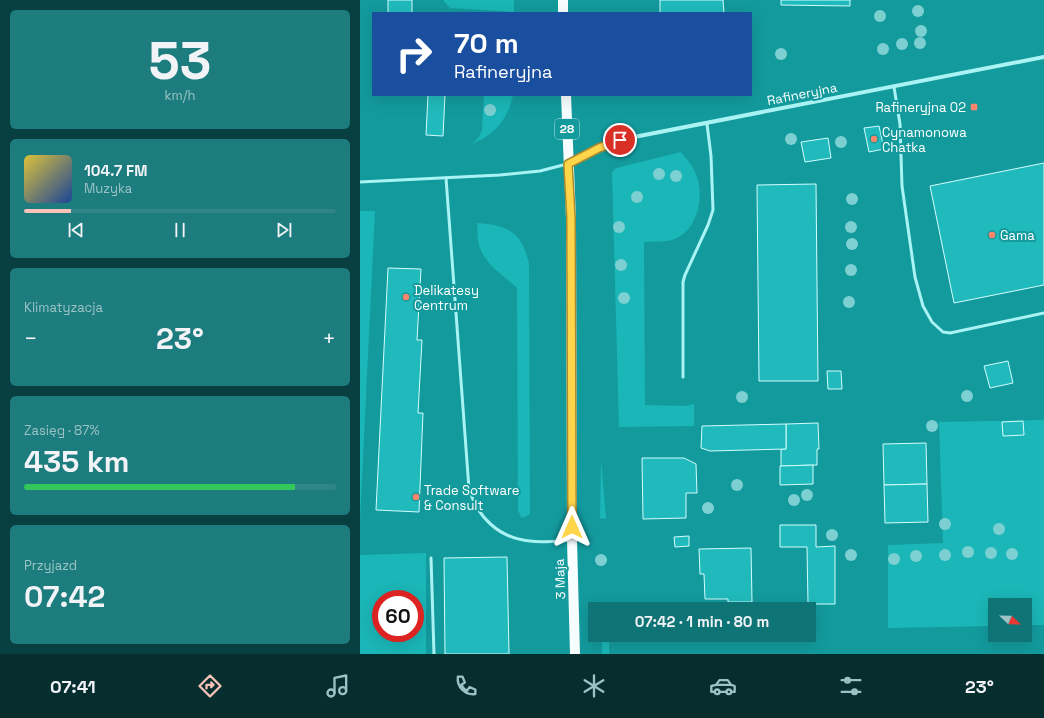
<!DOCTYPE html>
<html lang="pl">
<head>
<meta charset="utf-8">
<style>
  :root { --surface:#0e7476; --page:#1c7c7e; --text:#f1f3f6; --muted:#9bc3c5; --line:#2e8688; --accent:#f7c2b8 }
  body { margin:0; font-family:"Space Grotesk",sans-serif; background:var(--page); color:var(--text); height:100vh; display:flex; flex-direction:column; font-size:15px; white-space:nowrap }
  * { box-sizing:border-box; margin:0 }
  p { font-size:13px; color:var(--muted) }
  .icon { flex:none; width:22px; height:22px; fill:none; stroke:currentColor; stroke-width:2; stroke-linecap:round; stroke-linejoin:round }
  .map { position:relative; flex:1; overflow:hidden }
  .details { display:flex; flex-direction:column; gap:10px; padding:10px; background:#084041; width:360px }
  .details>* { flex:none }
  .top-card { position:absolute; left:12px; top:12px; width:380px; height:84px; border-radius:0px; box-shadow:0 4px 16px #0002; background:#1a4fa0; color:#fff; overflow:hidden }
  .needle { width:26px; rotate:112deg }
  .tools { position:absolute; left:628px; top:598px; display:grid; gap:8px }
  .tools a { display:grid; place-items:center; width:44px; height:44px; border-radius:0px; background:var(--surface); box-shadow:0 4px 16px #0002; font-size:20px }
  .speed { position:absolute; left:12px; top:590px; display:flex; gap:8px; font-size:20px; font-weight:700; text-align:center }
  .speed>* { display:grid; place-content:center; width:52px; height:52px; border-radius:50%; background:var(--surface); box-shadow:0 4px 16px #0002; line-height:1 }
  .speed .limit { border:6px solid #d22; background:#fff; color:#111 }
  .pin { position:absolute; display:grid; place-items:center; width:34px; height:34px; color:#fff; margin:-17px; border:2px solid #fff; border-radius:50%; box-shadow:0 1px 4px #0007 }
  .me { position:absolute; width:44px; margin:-22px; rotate:0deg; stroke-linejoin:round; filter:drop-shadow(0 0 3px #0008) }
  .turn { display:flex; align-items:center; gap:14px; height:84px; padding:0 16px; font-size:18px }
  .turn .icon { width:52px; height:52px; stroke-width:2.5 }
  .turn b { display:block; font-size:28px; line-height:34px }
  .big { font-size:30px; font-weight:800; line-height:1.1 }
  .details .widget { flex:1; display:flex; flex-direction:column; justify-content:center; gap:6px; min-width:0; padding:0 14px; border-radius:6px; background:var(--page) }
  .details .dial { align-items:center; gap:0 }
  .dial b { font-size:52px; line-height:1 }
  .song { display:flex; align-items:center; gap:12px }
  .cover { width:48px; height:48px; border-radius:6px; background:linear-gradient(135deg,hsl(50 70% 55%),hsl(220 70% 35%)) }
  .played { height:4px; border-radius:2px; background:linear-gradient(90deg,var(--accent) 15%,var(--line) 15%) }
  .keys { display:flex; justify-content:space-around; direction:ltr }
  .heat { display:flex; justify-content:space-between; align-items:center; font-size:22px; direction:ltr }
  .charge { height:6px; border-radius:3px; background:linear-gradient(90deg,#34c759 87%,var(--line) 0) }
  .trip { position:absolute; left:228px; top:602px; width:228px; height:40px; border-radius:0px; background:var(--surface); box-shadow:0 4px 16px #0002; font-weight:800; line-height:40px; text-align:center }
  .menu { display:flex; height:64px; justify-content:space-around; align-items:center; background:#062e2f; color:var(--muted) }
  .menu .icon { width:28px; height:28px }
  .menu .on { color:var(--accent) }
  .menu b { font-size:18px; color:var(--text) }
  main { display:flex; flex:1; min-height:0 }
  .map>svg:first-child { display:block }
  .green { fill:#1bb6b7; fill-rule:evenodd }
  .building { fill:#21babc; stroke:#d2fdfd }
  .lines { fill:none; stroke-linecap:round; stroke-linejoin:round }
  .service { stroke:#a9f3f4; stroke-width:3 }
  .minor { stroke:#a9f3f4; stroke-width:4 }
  .primary { stroke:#f6feff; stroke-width:10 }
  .tree { fill:#7cd0d2 }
  .route-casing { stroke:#a68a30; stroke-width:10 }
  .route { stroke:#ffd54a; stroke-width:7 }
  .poi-dot { fill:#ff856c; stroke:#139a9d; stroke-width:1.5 }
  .labels { text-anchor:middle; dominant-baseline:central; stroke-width:4; stroke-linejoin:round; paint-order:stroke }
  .shield { fill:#139a9d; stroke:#b8e1e2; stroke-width:1 }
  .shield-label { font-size:12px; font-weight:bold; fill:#fff }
  .street-label { font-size:13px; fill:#fff; stroke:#139a9d }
  .poi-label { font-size:13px; fill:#fff; stroke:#139a9d; text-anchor:start }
</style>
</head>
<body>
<main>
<section class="details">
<div class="widget dial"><b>53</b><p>km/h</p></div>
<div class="widget">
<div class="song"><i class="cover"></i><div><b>104.7 FM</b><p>Muzyka</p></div></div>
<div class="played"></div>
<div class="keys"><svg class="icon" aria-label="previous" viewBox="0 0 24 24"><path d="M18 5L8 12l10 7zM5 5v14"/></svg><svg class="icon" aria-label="pause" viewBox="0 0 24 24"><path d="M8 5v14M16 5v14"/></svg><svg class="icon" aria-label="next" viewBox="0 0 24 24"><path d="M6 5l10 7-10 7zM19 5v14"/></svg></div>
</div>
<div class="widget"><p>Klimatyzacja</p>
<div class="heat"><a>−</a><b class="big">23°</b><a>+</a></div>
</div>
<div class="widget"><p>Zasięg · 87%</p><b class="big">435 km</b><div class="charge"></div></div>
<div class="widget"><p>Przyjazd</p><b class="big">07:42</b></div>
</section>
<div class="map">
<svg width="684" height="654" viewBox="0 0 684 654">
  <rect width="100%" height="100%" fill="#139a9d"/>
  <g class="green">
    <polygon points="83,0 154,0 154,12 90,8"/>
    <path d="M124,95H153C148,119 135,135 112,144L119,137L122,130Z"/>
    <path d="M321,152C326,158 332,165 335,172C345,193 339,227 317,238C308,243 294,241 284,242L285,405L325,406L334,404V426L259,427L252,173L255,169L260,167Z"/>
    <polygon points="0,211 15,211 0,520"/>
    <path d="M117,223C148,225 162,232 169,264L170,514L163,518L161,517L158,510L157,288C144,276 126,265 120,248C117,241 118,231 117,223Z"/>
    <polygon points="684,420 684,625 665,625 665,605 635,605 635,626 528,628 528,545 583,543 579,422"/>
    <polygon points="241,460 246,519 240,518"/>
    <path d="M66,553V654H0V555ZM21,599H55V633H21Z"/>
    <rect x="242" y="635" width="7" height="19"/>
  </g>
  <g class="building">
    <rect x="28" y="0" width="24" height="13"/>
    <polygon points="300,0 363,0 364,13 300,13"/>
    <polygon points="421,0 490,0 490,6 421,5"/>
    <polygon points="68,95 85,95 83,136 66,135"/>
    <polygon points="519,126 524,149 509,152 504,128"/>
    <polygon points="468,138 471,158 445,162 441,142"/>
    <polygon points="684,163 684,285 594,303 570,186"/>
    <polygon points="456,184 458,381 399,381 397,185"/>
    <polygon points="28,268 61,269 57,340 62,340 58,413 63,413 59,512 16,510"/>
    <polygon points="648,361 653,383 630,388 624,366"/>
    <polygon points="467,371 481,371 482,389 468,389"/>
    <polygon points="663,421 664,435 643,436 642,422"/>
    <polygon points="458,423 459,449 457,449 457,465 421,466 421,449 426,449 426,424"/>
    <polygon points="426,424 426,449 350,451 341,448 342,426"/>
    <polygon points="566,443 567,484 524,485 523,444"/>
    <polygon points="282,458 324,458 336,464 337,493 326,493 326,518 283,519"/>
    <polygon points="453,465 453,484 420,485 420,466"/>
    <polygon points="567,484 568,522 525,523 524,485"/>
    <polygon points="420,525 456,525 456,547 475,546 475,604 448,604 447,547 420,547"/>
    <polygon points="329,536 329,546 315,547 314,537"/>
    <polygon points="391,548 392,602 368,602 368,599 345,599 344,574 340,574 339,549"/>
    <polygon points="147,557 149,654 85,654 84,558"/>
  </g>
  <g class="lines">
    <g class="service">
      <polyline points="534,87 540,124 542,186 555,277 563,306 572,322 583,332 590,333 684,313"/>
      <path d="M86,178L109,489C118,518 139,538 170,541C183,543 197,541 210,540"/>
      <polyline points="0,182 140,175 180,171 207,164"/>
      <polyline points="323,377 323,282 325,275 348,225 353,210 351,156 347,124"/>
      <polyline points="71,558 74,654"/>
    </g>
    <polyline class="minor" points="209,163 252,143 269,138 684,57"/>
    <g class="primary">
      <polyline points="203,0 203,13"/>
      <polyline points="206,95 211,218 212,540 215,654"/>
    </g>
  </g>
  <g class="tree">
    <circle cx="558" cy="11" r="6"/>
    <circle cx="520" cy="16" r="6"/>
    <circle cx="561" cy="31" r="6"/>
    <circle cx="560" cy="43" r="6"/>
    <circle cx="542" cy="44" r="6"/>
    <circle cx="523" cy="49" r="6"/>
    <circle cx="421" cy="54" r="6"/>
    <circle cx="130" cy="110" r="6"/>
    <circle cx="431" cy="139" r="6"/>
    <circle cx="481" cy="142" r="6"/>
    <circle cx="299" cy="174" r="6"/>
    <circle cx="316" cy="176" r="6"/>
    <circle cx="277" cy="197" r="6"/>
    <circle cx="492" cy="199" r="6"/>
    <circle cx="259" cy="227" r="6"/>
    <circle cx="491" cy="227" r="6"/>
    <circle cx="492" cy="244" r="6"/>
    <circle cx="261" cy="265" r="6"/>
    <circle cx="491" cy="270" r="6"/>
    <circle cx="264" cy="298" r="6"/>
    <circle cx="489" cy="302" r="6"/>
    <circle cx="607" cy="396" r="6"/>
    <circle cx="382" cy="397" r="6"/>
    <circle cx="572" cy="426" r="6"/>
    <circle cx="377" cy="485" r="6"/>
    <circle cx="447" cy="495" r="6"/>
    <circle cx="434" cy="500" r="6"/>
    <circle cx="348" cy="508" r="6"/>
    <circle cx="585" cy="524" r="6"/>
    <circle cx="639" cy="529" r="6"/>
    <circle cx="472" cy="535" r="6"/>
    <circle cx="608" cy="552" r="6"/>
    <circle cx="631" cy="553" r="6"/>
    <circle cx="652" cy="554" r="6"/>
    <circle cx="491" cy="555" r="6"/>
    <circle cx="585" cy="555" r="6"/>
    <circle cx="556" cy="556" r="6"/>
    <circle cx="534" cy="559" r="6"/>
    <circle cx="241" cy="560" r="6"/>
  </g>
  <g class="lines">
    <g class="route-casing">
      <polyline id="route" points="212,527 211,218 208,164 239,148 260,140"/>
    </g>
    <use href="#route" class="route"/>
  </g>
  <g class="poi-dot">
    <rect x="610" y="103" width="8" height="8" rx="2"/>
    <circle cx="514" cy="139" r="4"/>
    <circle cx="632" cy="235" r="4"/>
    <circle cx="46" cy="297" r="4"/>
    <circle cx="56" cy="497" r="4"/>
  </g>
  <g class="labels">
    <rect class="shield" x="195" y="119" width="24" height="20" rx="3"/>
    <g class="shield-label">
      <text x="207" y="129">28</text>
    </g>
    <g class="street-label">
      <text transform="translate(442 94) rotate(-11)">Rafineryjna</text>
      <text transform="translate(200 579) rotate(-92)">3 Maja</text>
    </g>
    <g class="poi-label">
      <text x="606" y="107" text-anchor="end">Rafineryjna 02</text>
      <text x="522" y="132">Cynamonowa<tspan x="522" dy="15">Chatka</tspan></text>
      <text x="640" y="235">Gama</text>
      <text x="54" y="290">Delikatesy<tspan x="54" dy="15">Centrum</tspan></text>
      <text x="64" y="490">Trade Software<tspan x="64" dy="15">&amp; Consult</tspan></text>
    </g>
  </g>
</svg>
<div class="tools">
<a><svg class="needle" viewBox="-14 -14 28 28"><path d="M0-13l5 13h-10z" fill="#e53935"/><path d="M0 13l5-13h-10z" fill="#9bc3c5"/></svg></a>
</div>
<div class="speed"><div class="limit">60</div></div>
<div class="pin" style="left:260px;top:140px;background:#d93025"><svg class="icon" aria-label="arrive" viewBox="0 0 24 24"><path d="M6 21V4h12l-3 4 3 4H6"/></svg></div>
<svg class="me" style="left:212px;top:527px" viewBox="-20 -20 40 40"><path d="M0-17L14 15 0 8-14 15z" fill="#ffd54a" stroke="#fff" stroke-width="4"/></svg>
<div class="trip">07:42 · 1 min · 80 m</div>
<div class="top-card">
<div class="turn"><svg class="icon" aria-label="right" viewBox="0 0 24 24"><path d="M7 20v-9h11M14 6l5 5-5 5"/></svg><div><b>70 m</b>Rafineryjna</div></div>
</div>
</div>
</main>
<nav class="menu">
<b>07:41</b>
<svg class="icon on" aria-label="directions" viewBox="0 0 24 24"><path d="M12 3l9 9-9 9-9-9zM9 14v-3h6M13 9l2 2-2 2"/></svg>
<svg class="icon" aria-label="music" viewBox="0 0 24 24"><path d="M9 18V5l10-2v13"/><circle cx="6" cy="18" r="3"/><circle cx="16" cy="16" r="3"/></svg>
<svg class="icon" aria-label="phone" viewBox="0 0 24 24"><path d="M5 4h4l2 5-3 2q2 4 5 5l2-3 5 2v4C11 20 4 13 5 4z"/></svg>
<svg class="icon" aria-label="climate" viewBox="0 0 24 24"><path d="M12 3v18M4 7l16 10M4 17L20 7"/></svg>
<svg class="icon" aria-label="car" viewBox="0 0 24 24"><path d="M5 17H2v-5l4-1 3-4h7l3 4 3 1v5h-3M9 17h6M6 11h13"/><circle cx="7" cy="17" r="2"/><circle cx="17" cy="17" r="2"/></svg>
<svg class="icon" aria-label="filters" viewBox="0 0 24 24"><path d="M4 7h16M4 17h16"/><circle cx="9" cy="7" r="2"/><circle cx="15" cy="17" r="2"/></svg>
<b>23°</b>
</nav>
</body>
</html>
